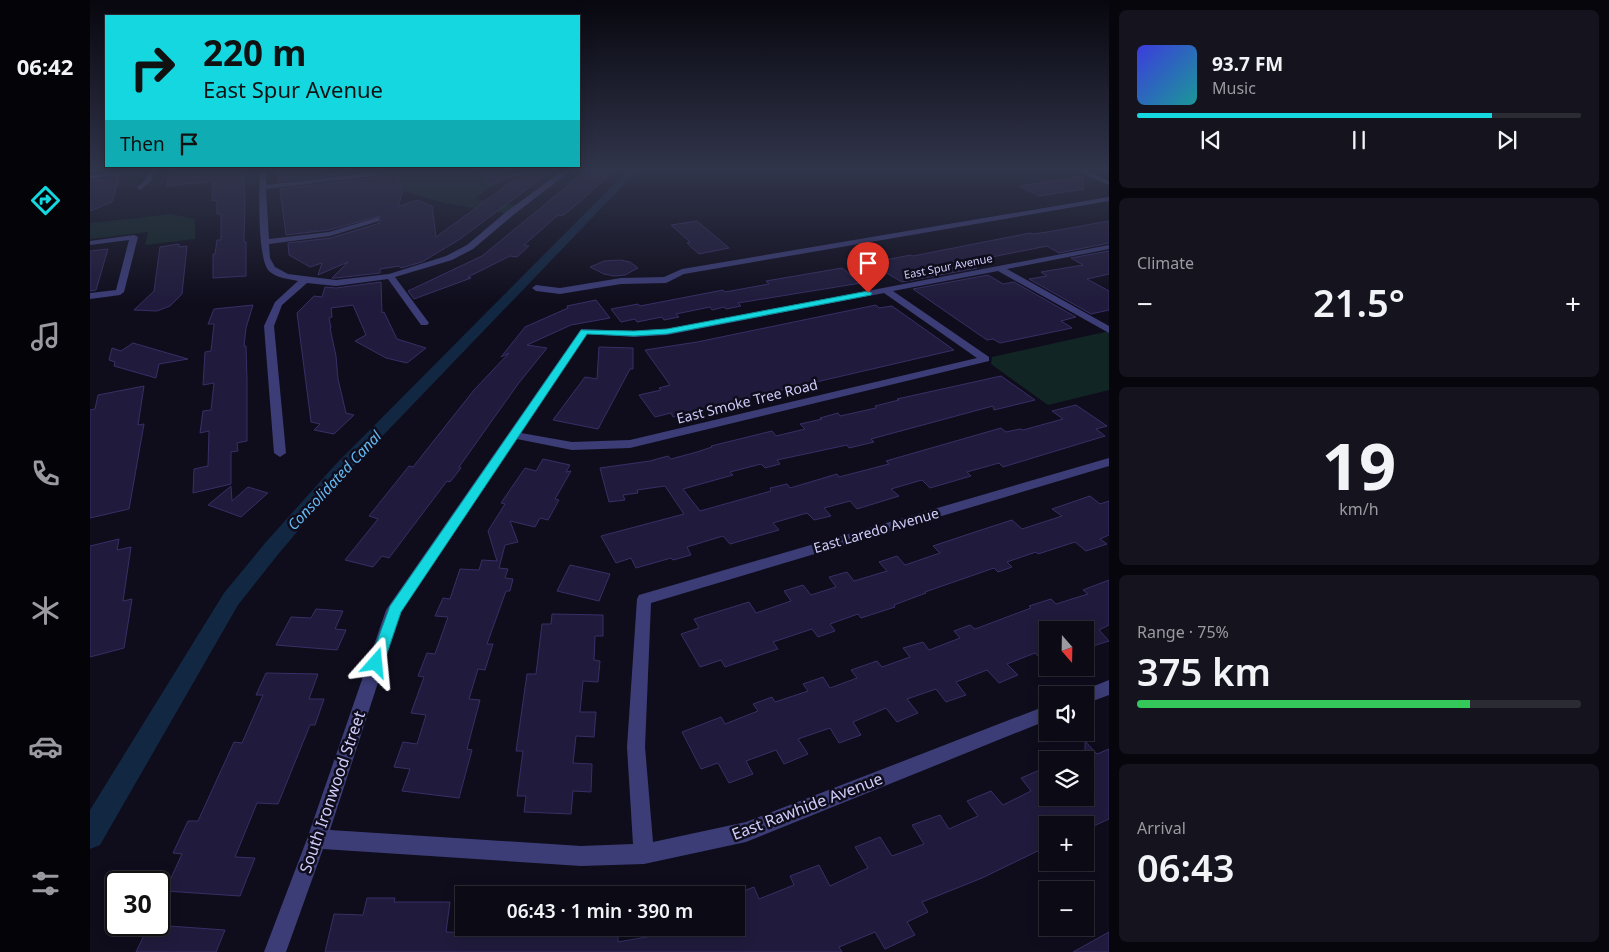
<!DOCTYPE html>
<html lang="en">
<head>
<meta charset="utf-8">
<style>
  :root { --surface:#0b0a15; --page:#14131e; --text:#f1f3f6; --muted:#9a9aa0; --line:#2b2b34; --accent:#14d7e0 }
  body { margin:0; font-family:"Noto Sans",sans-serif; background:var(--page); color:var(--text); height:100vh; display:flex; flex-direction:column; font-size:19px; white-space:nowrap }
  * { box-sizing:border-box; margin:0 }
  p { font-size:16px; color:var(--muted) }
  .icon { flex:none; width:28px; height:28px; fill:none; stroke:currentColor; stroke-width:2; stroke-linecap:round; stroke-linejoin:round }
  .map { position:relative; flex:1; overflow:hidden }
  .side { display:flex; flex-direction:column; gap:10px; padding:10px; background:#06060c; width:500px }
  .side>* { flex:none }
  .guide { position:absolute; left:15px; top:15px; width:475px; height:152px; border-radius:0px; box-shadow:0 2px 12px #0003,0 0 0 1px var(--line); background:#14d7e0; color:#111; overflow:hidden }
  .needle { width:32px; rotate:160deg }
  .buttons { position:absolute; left:949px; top:621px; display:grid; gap:10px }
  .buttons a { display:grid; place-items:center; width:55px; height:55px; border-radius:0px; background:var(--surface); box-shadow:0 2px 12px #0003,0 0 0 1px var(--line); font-size:25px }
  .speed { position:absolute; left:15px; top:871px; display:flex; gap:10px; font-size:25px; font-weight:700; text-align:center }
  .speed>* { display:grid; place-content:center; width:65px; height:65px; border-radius:50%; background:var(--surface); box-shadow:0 2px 12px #0003,0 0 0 1px var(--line); line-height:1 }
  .speed .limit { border:2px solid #111; border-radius:8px; background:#fff; color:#111 }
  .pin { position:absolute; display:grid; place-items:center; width:42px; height:42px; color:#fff; margin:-51px -21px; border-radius:50% 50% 50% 0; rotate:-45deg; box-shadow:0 0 5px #0007 }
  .pin .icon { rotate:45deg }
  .me { position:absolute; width:55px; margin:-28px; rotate:18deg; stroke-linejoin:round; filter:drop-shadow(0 0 4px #0008) }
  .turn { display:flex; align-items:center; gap:18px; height:105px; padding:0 15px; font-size:22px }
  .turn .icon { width:65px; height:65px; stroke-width:2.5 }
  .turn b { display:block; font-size:35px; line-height:42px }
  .then { display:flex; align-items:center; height:48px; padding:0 15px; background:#0003; gap:10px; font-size:19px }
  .big { font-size:38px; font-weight:600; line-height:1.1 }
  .side .card { flex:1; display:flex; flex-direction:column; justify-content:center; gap:8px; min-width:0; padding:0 18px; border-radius:8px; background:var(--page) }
  .side .dial { align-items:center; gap:0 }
  .dial b { font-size:65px; line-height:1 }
  .song { display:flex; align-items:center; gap:15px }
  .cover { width:60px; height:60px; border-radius:8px; background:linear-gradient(135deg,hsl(240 70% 55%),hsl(180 70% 35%)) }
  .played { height:5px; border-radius:2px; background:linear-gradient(90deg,var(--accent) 80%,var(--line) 80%) }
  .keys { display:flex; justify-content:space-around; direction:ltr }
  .heat { display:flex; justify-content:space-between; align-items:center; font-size:28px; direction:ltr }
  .charge { height:8px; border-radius:4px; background:linear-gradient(90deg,#34c759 75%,var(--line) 0) }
  .trip { position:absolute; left:365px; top:886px; width:290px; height:50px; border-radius:0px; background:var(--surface); box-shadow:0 2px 12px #0003,0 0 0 1px var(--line); font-weight:600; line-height:50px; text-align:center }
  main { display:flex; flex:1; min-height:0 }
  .menu { display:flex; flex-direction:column; width:90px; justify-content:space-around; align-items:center; background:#040408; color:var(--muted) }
  .menu .icon { width:35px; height:35px }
  .menu .current { color:var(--accent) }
  .menu b { font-size:22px; color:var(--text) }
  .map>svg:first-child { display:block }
  .green { fill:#112624 }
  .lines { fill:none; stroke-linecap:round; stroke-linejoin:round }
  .canal { fill:#122741; fill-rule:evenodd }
  .building { fill:#201b3c; stroke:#372f66 }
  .minor { fill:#3c3d77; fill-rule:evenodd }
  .route { fill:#14d7e0; stroke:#0d8c92 }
  .labels { text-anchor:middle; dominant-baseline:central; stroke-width:5; stroke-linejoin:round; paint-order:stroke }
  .far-street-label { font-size:11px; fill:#d0cdfb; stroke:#0f0d1c }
  .street-label { font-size:14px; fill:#d0cdfb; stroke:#0f0d1c }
  .water-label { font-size:15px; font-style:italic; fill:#64b8f1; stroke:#0f0d1c }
  .near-street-label { font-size:16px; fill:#d0cdfb; stroke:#0f0d1c }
</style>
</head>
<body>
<main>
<nav class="menu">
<b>06:42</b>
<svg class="icon current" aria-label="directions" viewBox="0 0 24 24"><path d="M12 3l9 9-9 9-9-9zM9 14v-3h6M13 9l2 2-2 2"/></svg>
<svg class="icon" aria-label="music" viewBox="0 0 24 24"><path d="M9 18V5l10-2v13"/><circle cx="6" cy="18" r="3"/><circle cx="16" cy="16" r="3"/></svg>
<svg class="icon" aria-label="phone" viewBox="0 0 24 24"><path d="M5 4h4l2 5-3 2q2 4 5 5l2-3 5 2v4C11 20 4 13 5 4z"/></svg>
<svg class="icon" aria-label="climate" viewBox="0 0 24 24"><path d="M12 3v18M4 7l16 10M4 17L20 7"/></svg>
<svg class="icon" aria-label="car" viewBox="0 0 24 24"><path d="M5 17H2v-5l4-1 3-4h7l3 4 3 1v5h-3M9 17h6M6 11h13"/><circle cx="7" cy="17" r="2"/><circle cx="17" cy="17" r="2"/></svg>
<svg class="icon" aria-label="filters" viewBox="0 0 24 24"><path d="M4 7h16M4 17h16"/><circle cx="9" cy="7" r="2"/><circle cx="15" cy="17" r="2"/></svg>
</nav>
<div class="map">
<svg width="1019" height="952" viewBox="0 0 1019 952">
  <rect width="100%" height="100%" fill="#0f0d1c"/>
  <g class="green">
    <polygon points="298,169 386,169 392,180 409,181 384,199 431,206 419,214 354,203 314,191 307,175"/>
    <polygon points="81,214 105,219 105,239 55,245 58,232 0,239 0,223"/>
    <polygon points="1015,332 1019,332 1019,390 958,405 901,364 902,357"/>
  </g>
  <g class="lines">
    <polygon class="canal" points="539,169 549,169 257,473 190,552 148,605 10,845 0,849 0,810 134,593 176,542 245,465"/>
  </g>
  <g class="building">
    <polygon points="80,169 153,169 155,200 154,242 156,242 156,276 123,278 123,254 125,254 127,240 131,240 131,214 127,214 127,200 122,201 123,181 77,186"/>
    <polygon points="186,169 305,169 313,190 308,207 327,200 342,206 346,237 439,169 464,169 370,239 332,262 311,268 309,266 290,269 290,273 246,278 242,278 258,262 228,275 232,263 220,267 199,255 198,243 241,238 290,223 290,216 239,230 196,235 190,189 284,178 289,173 284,170 188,182"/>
    <polygon points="414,169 434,169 435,172 399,185 390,172"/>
    <polygon points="498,169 526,169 485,206 472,216 468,215 434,245 439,246 427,257 420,256 378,277 381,278 324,299 318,291 392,256"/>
    <polygon points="29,177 22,202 0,211 0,181"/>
    <polygon points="992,177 994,189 949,196 929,186"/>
    <polygon points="607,221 639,248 609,254 597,243 600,242 581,225"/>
    <polygon points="1019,221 1019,243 969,253 957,246 877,262 887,268 812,282 779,263 821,255 823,256 940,233 943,234 957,232"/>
    <polygon points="89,244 89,247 97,246 92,294 80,306 67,311 44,310 64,291 70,247"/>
    <polygon points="18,249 6,290 0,291 0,251"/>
    <polygon points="1019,251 1019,274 997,279 1019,291 1019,310 1001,314 939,279 957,276 951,272 993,265 981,258"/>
    <polygon points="530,260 540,262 548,268 535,275 524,276 514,274 500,267 514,261"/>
    <polygon points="752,268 771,283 648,303 651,306 636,309 634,307 622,310 620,307 586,314 589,317 574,320 572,317 547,322 545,319 531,322 521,309 548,304 550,306 633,290 635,292 679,284 676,281"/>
    <polygon points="898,275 913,284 924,282 986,317 971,321 982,328 910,343 903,339 897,340 823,289"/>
    <polygon points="291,282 292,313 294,312 307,339 336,348 317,363 296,358 265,341 276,335 263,305 241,308 242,317 239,318 241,328 240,328 246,356 248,379 256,413 264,415 244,434 224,430 230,424 221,422 207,313 224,296 232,297 235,287 246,288"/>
    <polygon points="506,300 520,318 481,325 437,345 457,348 428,384 369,467 371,468 360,482 357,481 299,558 292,556 283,567 255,560 288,519 279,516 319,466 323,467 384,390 419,353 411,357 435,327 478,308 477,306"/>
    <polygon points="163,305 156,328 154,346 156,346 157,381 157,441 147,443 148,451 141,452 141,484 103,493 104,469 118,466 119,431 110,433 113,411 121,410 124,383 113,385 115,352 121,351 124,324 118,324 124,309"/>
    <polygon points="786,305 789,308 802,306 864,350 640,402 583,417 581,413 565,417 549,395 571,390 569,388 580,385 555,350 607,342"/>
    <polygon points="43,343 98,359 69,364 66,378 24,366 25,362 19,360 22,348 31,351"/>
    <polygon points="509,347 543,348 543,369 540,369 508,429 463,420 495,377 507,379"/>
    <polygon points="911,376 945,400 904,410 903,406 781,439 784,442 759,448 757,445 687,460 690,464 675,468 671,464 640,472 643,475 593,489 610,511 681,491 680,488 697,484 700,488 747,474 749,477 799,464 796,461 911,428 916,432 930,429 933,430 973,419 962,411 986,405 1017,426 1006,429 1015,436 913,467 909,463 877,472 881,476 840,488 832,480 801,489 809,496 767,509 760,501 734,508 741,516 724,520 717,513 683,523 689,530 640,544 633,536 597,547 601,555 583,560 581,558 546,568 541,558 526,563 511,536 594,514 575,486 547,490 548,493 533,495 535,500 519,502 510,468 560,461 578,456 581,459 607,452 622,447 621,446 682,431 686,436 715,429 710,424 732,419 730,418 748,413 750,416 786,408 785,406 809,400 807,399"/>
    <polygon points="54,386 48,425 54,424 39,509 0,518 0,410 5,409 8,395"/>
    <polygon points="453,459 480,465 476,472 481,471 465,499 469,500 458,520 450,518 445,527 420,521 428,542 415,545 409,568 418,569 415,578 423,579 420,591 416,591 397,644 403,644 395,670 388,669 379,699 390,700 377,749 382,750 369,798 312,791 320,769 304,767 313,742 327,744 336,715 321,713 334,677 328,676 337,653 345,654 358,617 345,616 353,598 360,599 370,569 389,570 392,560 407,561 398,531 415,504 411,503 435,468 446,471"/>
    <polygon points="141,486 142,501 158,487 178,493 151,517 118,505"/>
    <polygon points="1000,496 1010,504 1019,501 1019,535 1010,539 1017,544 996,551 985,542 948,554 946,552 917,562 922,567 908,572 904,568 835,592 836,593 804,605 805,607 771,618 768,614 740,624 745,631 728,637 722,629 683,642 688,649 635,667 631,660 610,667 591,634 609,628 604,619 659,602 666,613 701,601 694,591 713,585 721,595 746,587 739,577 757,572 764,581 797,571 789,562 807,556 815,565 850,553 843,546 888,531 922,520 932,529 972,516 962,509"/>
    <polygon points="29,539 27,550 41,547 33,601 42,599 34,648 0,657 0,546"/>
    <polygon points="480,565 520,574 509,601 467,591"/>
    <polygon points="1019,580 1019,625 1009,630 1019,641 1000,647 995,642 995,630 958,630 958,665 945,653 917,664 928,675 909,683 897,670 866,682 876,695 856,702 846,689 817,699 828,713 807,722 796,708 763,722 771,735 749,743 740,728 708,739 718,754 694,764 686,750 656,761 663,774 639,783 628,763 611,769 592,732 631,717 635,724 668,711 663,704 682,697 685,702 718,691 713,684 733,677 740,688 767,678 761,670 787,661 792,667 820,657 813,648 833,642 839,650 870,638 864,631 880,625 885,629 941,608 939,606 961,599 966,604 998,594 993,590"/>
    <polygon points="226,609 253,611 245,629 256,630 247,650 186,645 201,617 221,618"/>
    <polygon points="462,614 513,615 513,636 505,636 504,660 510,661 508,682 493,681 490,712 506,712 504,737 486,736 483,763 502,764 501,792 483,791 481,814 434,812 436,796 427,796 433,751 426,751 437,674 446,674 452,624 461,624"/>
    <polygon points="176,673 228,674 219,699 234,699 225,725 220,725 188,804 167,803 145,857 165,858 150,896 75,891 92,854 83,853 98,821 108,821 144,742 152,743 173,695 166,695"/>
    <polygon points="995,741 1007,754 1019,749 1019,819 995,830 995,825 958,825 958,846 892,878 832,902 838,912 817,922 825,935 795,949 785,932 749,947 752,952 235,952 244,914 273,915 277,898 305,898 304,902 360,902 356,932 384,933 384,928 446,928 446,932 496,934 496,928 528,928 528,942 568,935 567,928 646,928 646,894 664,887 669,899 704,885 700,876 729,865 740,886 778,868 765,847 790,837 802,856 834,844 822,825 850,815 859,829 888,816 877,801 901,791 913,805 941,791 931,778 952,769 958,775 958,798 995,798"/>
    <polygon points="59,925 64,925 135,930 126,952 46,952"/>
    <polygon points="1019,932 1019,952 983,952"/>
  </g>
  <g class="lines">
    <g class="minor">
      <polygon points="50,169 66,170 61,181 50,190 47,188 56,179 58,172 0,179 0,175"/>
      <path d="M170,169H176V185L284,172L287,174L284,176L176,189L179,239L239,232L289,217V221L240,236L179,244L180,258L185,267L198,274L246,280L299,274L356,256L377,245L416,212L475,169H483L422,216L383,249L362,260L305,277L339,323L337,325H331L298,279L246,286L217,283L192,305L184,326L196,453L190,457L184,453L174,326L185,302L208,281C199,279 186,278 179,271C167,259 169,188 170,169Z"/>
      <polygon points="983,169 993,169 1019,181 1019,185"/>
      <polygon points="1019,197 1019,201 594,274 576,283 531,284 470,294 446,291 442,288 446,285 470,288 531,278 574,277 592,269"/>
      <polygon points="44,235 48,237 34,292 30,295 0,299 0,293 26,290 39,240 0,245 0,241"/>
      <path d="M1019,245V249L917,269L1019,326V333L908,271L803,291L899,357V361L540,448L482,450L427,439L311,612L240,830L491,846L543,844L537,747L547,599L549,595L1019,458V466L561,603L555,747L563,842L656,822L958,705V720L656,842L554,864L491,866L233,849L196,952H174L217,839L296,610L491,329L544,331L577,329ZM794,293L887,358L540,440L482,442L431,433L497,334L544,337L577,335Z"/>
      <polygon points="1019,680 1019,695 995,704 995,695 988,695 989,692"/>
    </g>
  </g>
  <linearGradient id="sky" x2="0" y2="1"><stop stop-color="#08070f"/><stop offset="0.56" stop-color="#31354b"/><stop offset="1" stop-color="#31354b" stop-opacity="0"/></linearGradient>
  <rect width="1019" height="303" fill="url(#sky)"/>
  <polygon class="route" points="778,291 782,293 781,295 577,334 544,336 497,334 311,612 292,668 286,669 281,668 279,663 300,606 491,330 544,331 577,329"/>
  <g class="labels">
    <g class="far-street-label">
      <text transform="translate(858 266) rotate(-11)">East Spur Avenue</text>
    </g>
    <g class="street-label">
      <text transform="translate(657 401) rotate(-14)">East Smoke Tree Road</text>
      <text transform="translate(786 530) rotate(-16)">East Laredo Avenue</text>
    </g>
    <g class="water-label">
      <text transform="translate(244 480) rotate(-47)">Consolidated Canal</text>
    </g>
    <g class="near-street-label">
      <text transform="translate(242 792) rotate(-71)">South Ironwood Street</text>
      <text transform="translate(717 806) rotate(-21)">East Rawhide Avenue</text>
    </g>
  </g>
</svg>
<div class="buttons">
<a><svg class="needle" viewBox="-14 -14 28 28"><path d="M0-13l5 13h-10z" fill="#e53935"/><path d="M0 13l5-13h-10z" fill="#9a9aa0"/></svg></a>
<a><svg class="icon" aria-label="sound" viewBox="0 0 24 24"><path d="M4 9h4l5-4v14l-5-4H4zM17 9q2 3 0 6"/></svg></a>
<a><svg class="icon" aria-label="layers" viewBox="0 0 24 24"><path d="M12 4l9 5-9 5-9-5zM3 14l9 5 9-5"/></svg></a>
<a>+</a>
<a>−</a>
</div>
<div class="speed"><div class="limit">30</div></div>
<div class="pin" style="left:778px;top:293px;background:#d93025"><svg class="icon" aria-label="arrive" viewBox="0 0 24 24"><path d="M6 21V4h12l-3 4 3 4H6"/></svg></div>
<svg class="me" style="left:286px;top:663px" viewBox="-20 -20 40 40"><path d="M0-17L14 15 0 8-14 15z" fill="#14d7e0" stroke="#fff" stroke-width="4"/></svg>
<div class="trip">06:43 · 1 min · 390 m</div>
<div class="guide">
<div class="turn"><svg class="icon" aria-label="right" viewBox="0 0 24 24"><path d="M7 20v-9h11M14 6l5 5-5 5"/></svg><div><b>220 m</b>East Spur Avenue</div></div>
<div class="then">Then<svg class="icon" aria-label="arrive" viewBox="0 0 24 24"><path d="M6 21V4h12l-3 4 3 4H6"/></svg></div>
</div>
</div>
<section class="side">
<div class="card">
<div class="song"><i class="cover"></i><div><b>93.7 FM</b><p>Music</p></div></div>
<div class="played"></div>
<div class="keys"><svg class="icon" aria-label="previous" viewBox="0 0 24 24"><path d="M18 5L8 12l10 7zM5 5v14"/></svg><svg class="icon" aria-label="pause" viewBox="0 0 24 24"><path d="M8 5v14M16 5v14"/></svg><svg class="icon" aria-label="next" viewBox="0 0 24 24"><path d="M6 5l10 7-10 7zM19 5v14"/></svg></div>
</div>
<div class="card"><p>Climate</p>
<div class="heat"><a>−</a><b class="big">21.5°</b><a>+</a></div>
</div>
<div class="card dial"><b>19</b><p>km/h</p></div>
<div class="card"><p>Range · 75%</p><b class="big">375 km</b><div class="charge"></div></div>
<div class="card"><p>Arrival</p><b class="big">06:43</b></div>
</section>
</main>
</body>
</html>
